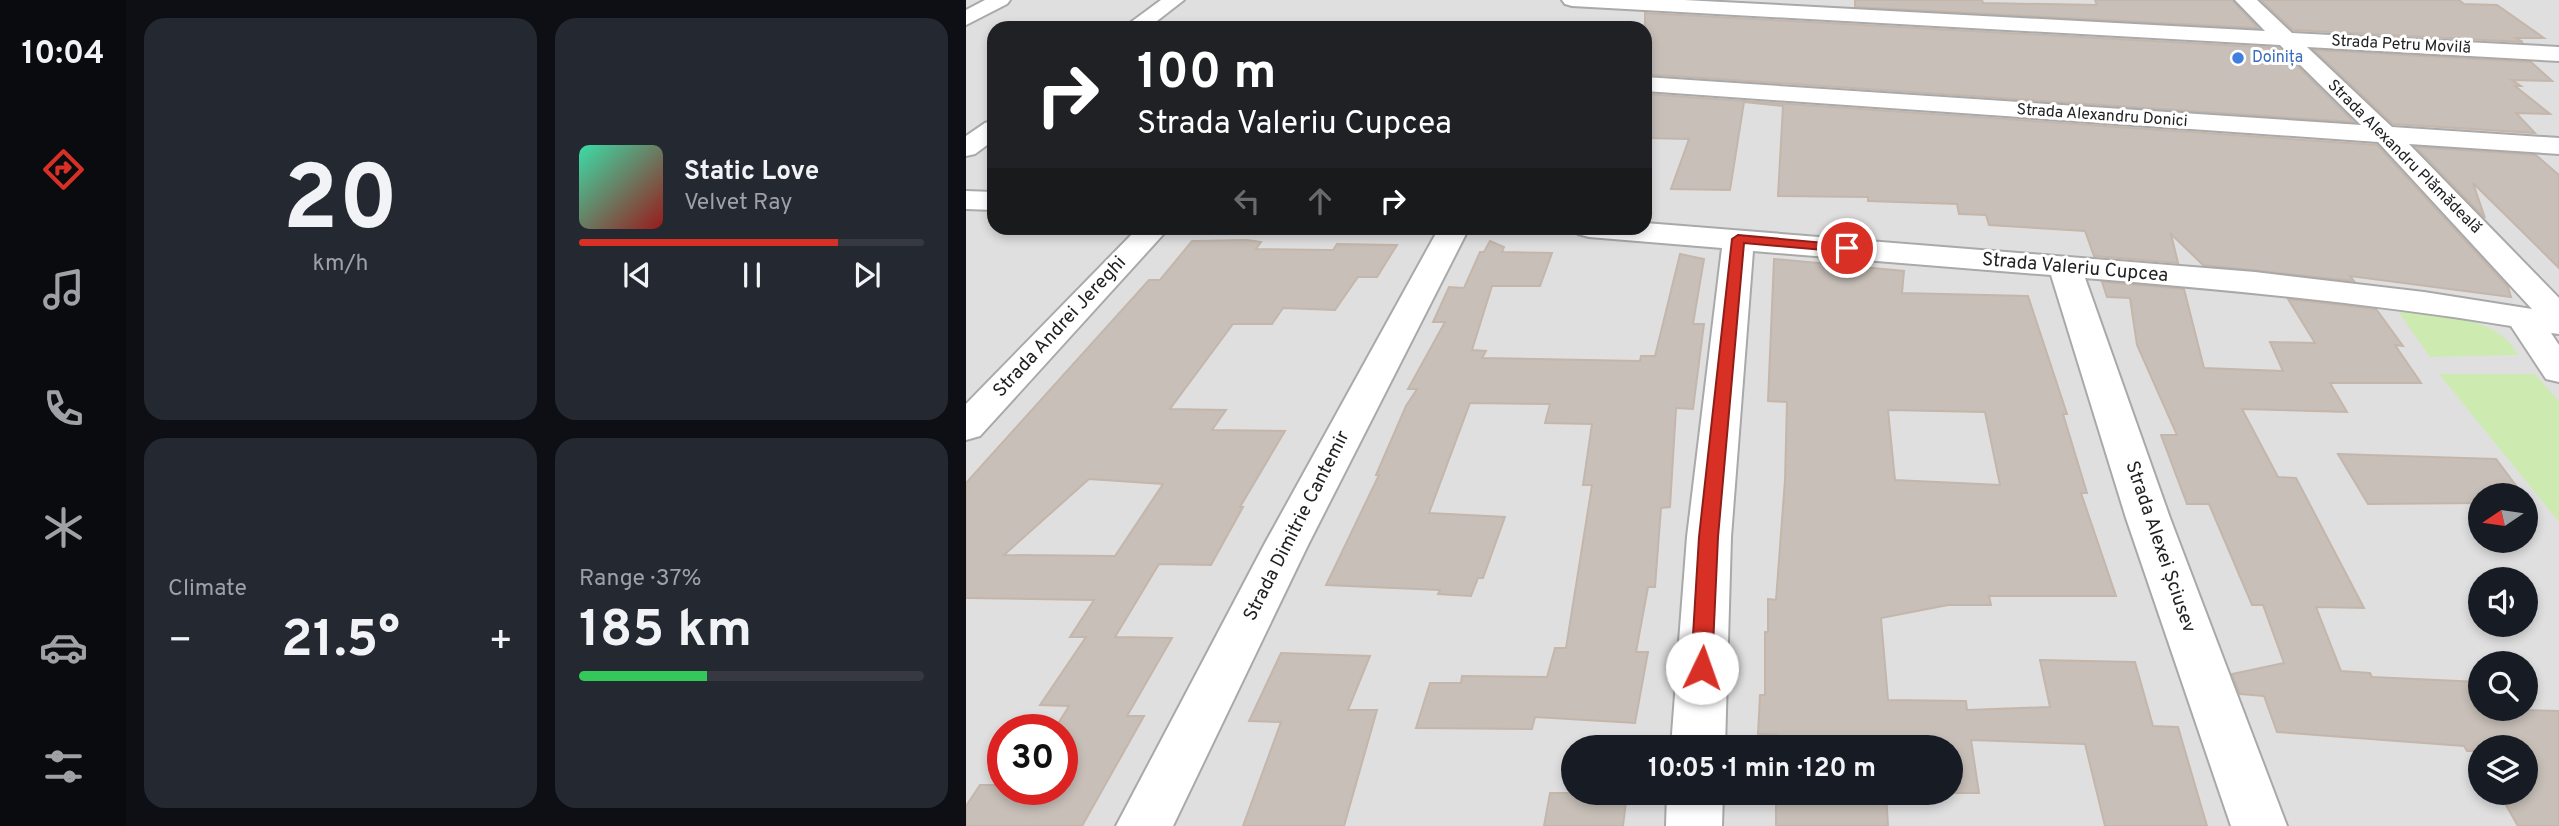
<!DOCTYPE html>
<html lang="en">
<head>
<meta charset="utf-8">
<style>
  :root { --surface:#171b24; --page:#242831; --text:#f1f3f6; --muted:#9ea1a6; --line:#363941; --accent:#d93025 }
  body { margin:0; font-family:Overpass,sans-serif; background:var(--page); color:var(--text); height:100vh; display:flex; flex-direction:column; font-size:26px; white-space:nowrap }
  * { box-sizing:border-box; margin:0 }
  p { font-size:23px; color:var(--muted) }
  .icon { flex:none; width:38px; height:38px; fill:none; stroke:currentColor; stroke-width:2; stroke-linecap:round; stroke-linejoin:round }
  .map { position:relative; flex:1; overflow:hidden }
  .side { display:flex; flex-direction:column; gap:18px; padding:18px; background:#0d0f14; width:840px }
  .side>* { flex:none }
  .guide { position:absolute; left:21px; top:21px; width:665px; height:214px; border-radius:21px; box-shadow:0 4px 10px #0003; background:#202124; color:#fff; overflow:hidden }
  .needle { width:46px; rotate:257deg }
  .controls { position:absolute; left:1502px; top:483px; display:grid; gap:14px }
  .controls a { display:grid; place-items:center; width:70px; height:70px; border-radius:50%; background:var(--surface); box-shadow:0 4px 10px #0003; font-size:35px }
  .speed { position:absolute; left:21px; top:714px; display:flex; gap:14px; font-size:35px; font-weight:700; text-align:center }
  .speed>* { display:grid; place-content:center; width:91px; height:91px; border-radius:50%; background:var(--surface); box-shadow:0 4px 10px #0003; line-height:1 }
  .speed .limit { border:10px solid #d22; background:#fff; color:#111 }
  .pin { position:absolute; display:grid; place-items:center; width:60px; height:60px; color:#fff; margin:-30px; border:4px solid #fff; border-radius:50%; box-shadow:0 2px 7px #0007 }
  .me { position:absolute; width:77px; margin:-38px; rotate:3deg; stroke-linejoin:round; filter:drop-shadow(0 0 5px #0008) }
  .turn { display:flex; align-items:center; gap:24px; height:147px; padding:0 35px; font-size:32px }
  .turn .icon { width:91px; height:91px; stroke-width:2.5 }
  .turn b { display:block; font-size:49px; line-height:60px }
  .lanes { display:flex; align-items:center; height:66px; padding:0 35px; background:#0003; justify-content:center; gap:35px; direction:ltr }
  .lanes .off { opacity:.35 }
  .big { font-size:52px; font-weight:700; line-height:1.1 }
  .side .widget { flex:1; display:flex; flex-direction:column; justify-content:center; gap:10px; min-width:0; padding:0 24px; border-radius:21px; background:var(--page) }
  .side .dial { align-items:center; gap:0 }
  .dial b { font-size:91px; line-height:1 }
  .song { display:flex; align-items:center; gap:21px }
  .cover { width:84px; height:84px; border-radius:10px; background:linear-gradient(135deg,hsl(160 70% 55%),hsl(0 70% 35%)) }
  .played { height:7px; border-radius:4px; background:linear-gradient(90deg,var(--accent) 75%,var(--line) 75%) }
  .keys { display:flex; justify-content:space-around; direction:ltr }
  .heat { display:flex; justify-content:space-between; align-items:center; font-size:38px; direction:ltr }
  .charge { height:10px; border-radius:5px; background:linear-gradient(90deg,#34c759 37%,var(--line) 0) }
  .side .tiles { flex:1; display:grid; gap:18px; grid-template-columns:repeat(2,1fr) }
  .trip { position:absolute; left:595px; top:735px; width:402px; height:70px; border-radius:35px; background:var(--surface); box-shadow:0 4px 10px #0003; font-weight:700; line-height:70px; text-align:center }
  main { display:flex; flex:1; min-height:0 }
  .dock { display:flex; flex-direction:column; width:126px; justify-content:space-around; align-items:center; background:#090b0e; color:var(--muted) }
  .dock .icon { width:49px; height:49px }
  .dock .current { color:var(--accent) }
  .dock b { font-size:32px; color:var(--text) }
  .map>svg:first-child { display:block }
  .residential { fill:#e0dfdf; fill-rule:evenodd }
  .grass { fill:#cdebb0 }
  .building { fill:#c7bfb8; stroke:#c4b6ab; stroke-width:2; fill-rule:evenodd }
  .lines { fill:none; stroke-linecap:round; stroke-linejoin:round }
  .minor-casing { stroke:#a9a9a9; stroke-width:4 }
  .minor { fill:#fff; fill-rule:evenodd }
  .route { fill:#d93025; stroke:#8d1f18; stroke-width:2 }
  .shop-dot { fill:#3f7fe0; stroke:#fff; stroke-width:2.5 }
  .labels { text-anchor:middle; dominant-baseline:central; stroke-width:6; stroke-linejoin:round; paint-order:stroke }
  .far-street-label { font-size:16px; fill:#222; stroke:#fff }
  .far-shop-label { font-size:16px; fill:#366cbe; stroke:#fff; text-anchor:start }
  .street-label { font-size:19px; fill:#222; stroke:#fff }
</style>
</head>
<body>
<main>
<nav class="dock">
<b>10:04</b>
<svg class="icon current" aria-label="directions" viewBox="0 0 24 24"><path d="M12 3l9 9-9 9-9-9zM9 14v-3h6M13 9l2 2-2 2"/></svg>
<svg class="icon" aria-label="music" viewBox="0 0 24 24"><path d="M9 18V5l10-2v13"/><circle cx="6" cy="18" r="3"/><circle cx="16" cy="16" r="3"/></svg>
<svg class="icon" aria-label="phone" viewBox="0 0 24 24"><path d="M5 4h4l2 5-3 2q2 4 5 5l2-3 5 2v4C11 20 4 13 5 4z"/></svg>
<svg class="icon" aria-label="climate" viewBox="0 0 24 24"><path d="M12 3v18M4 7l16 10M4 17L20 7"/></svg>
<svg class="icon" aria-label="car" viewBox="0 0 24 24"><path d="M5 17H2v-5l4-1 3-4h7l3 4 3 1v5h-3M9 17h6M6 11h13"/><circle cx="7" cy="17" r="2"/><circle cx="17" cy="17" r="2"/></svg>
<svg class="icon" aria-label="filters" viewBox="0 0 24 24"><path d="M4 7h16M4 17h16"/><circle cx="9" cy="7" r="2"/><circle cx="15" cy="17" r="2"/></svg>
</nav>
<section class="side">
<div class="tiles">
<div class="widget dial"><b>20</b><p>km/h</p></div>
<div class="widget">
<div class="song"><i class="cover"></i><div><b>Static Love</b><p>Velvet Ray</p></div></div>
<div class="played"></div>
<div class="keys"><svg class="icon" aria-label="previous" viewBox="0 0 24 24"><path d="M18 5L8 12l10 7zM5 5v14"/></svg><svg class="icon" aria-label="pause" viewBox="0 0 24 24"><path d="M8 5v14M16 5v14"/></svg><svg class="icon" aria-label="next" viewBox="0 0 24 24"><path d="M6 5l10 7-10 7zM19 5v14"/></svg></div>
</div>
<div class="widget"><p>Climate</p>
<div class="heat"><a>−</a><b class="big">21.5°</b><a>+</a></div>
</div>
<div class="widget"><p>Range · 37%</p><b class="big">185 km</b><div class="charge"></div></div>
</div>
</section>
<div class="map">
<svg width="1593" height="826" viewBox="0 0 1593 826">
  <rect width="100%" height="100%" fill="#f2efe9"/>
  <path class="residential" d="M0,0H1593V826H0ZM28,28H679V228H28ZM1514,495H1559V541H1514ZM1514,579H1559V625H1514ZM1514,663H1559V709H1514ZM37,730H96V789H37ZM607,747H985V793H607ZM1514,747H1559V793H1514Z"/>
  <g class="grass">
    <path d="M1431,310C1469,315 1532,315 1552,355L1464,357Z"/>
    <polygon points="1473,374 1569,374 1593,401 1593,522"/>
  </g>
  <g class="building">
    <polygon points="889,0 1016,0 1017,3 1131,5 1129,0 1266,0 1292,28 889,7"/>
    <polygon points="1295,0 1493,0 1498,4 1531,5 1578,38 1550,38 1557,42 1327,30"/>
    <polygon points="679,13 1313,48 1388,122 679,74"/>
    <polygon points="1348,50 1565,62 1586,81 1546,80 1555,86 1549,86 1584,114 1550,113 1569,133 1427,124"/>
    <polygon points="679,94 1411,145 1542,287 1545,297 1384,276 1388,281 1237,265 1205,234 1212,263 1128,256 1119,231 1023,225 1020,215 993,214 991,204 902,201 902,197 812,196 817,106 778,102 764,190 705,189 723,139 679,138"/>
    <polygon points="1450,147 1570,155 1593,175 1593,268 1507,183 1519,218"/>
    <path d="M281,240L295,242L290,249L367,250L371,244L431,245L411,277H392L369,310L317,308L306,324H267L204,409L260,410L246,430L319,431L274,507H277L245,565L193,564L149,637L206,638L161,716H178L116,826H0V806L14,785H37V789H96V730H88L103,706L74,705L120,637H104L128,600L0,598V483L183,280H194L226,241ZM123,479L197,484L149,556L38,555Z"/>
    <polygon points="524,241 538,247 536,252 586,253 574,286 526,286 506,350 520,351 516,358 674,361 675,356 689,356 714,254 738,259 727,324 738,324 727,409 710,408 704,507 695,508 689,587 682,587 670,652 682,652 669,723 569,717 566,729 450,728 464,683 495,683 496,676 581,677 589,648 600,648 626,485 617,485 626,424 579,423 584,404 504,403 463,513 539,517 517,578 512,578 505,596 472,594 474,590 360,585 413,475 410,475 440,406 451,389 442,389 479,322 467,322 483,287 498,288 514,252 518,252"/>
    <path d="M808,259L938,271L936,293L1062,296L1101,414H1097L1121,493H1115L1150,596H1023L1025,605H982L915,618L922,700L1000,701L1001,710L1084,707L1074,660L1169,662L1187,726L1212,727L1241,826H1139L1119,744L1005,740L1013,793H970H985V747H811V735L792,734L794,695H799V632H802V599L810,600L819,480L821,402L802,401ZM922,410L1019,412L1034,485L929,480Z"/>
    <polygon points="1136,282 1218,289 1238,368 1317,371 1304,342 1349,343 1322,299 1410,309 1437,346 1429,345 1455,383 1364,383 1381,412 1276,409 1312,477 1330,478 1398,608 1350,607 1375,671 1404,673 1406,677 1514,682 1514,709 1593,711 1593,826 1552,826 1533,793 1559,793 1559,747 1514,747 1514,760 1508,751 1501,751 1498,746 1311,732 1298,696 1274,694 1266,674 1318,663 1297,605 1286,605 1243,504 1221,504 1195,435 1211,435 1171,345 1164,298 1141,297"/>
    <polygon points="1372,454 1530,459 1557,495 1514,495 1514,503 1402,504"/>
    <polygon points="315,653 404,656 382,710 411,710 378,826 277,826 315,722 283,721"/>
    <polygon points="584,793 661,793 657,826 578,826"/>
    <polygon points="810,793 920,793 922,826 810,826"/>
  </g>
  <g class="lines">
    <g class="minor-casing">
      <g id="minor">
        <polygon points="19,0 44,0 41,4 0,25 0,10"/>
        <polygon points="195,0 218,0 182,28 157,28"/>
        <path d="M596,0H718L1299,31L1269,0H1291L1326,33L1593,47V61L1341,47L1426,127L1593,138V154L1443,144L1593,298V334L1585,333L1593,345V382L1580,379L1545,326C1404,303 1262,290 1119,278L1204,518L1321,826H1265L1160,518L1085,275L787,251L765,537L759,747H705L721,537L756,248L623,237L612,234L608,228H679V223L1289,272L1458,292L1566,309L1412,142L679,91V77L1395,125L1314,45L606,6L599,4Z"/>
        <polygon points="28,120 28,140 9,154 0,156 0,136 19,123"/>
        <polygon points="0,191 28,192 28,210 0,209"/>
        <polygon points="172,228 203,228 14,436 0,440 0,404"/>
        <polygon points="473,228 503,228 342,545 207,826 150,826 298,545"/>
        <polygon points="701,793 757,793 756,826 700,826"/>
      </g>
    </g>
    <use href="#minor" class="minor"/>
  </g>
  <polygon class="route" points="772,235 881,245 888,248 881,252 778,243 752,537 746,668 743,675 736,677 728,675 725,668 733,537 766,239"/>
  <circle class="shop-dot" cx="1272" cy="58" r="7"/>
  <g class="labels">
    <g class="far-street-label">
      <text transform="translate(1435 45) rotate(3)">Strada Petru Movilă</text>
      <text transform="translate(1136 116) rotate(4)">Strada Alexandru Donici</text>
      <text transform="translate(1438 157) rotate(45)">Strada Alexandru Plămădeală</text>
    </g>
    <g class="far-shop-label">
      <text x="1286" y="58">Doinița</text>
    </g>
    <g class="street-label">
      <text transform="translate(1109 268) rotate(5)">Strada Valeriu Cupcea</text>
      <text transform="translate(94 327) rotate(-47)">Strada Andrei Jereghi</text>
      <text transform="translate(331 526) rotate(-63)">Strada Dimitrie Cantemir</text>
      <text transform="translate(1194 547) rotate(71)">Strada Alexei Șciusev</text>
    </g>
  </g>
</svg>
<div class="controls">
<a><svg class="needle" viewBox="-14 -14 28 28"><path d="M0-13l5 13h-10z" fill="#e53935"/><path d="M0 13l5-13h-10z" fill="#9ea1a6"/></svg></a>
<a><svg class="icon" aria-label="sound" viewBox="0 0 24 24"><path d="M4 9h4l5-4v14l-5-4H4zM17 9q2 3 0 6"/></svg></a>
<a><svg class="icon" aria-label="search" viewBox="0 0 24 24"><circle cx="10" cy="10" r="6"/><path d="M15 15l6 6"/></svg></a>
<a><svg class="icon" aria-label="layers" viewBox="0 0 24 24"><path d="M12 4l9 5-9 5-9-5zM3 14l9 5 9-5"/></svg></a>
</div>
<div class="speed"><div class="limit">30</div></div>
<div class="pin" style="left:881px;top:248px;background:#d93025"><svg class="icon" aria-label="arrive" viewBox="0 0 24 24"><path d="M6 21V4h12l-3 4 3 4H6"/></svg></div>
<svg class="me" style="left:736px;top:668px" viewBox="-20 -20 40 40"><circle r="19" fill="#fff"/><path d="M0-13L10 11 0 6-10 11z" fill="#d93025"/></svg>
<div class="trip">10:05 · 1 min · 120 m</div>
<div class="guide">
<div class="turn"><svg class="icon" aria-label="right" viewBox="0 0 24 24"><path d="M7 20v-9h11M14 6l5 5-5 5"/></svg><div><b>100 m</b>Strada Valeriu Cupcea</div></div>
<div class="lanes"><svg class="icon off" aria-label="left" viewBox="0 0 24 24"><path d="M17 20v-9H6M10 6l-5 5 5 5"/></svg><svg class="icon off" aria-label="ahead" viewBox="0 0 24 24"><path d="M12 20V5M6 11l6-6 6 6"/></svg><svg class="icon" aria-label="right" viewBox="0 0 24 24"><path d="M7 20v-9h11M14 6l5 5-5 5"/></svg></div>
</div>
</div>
</main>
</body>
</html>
